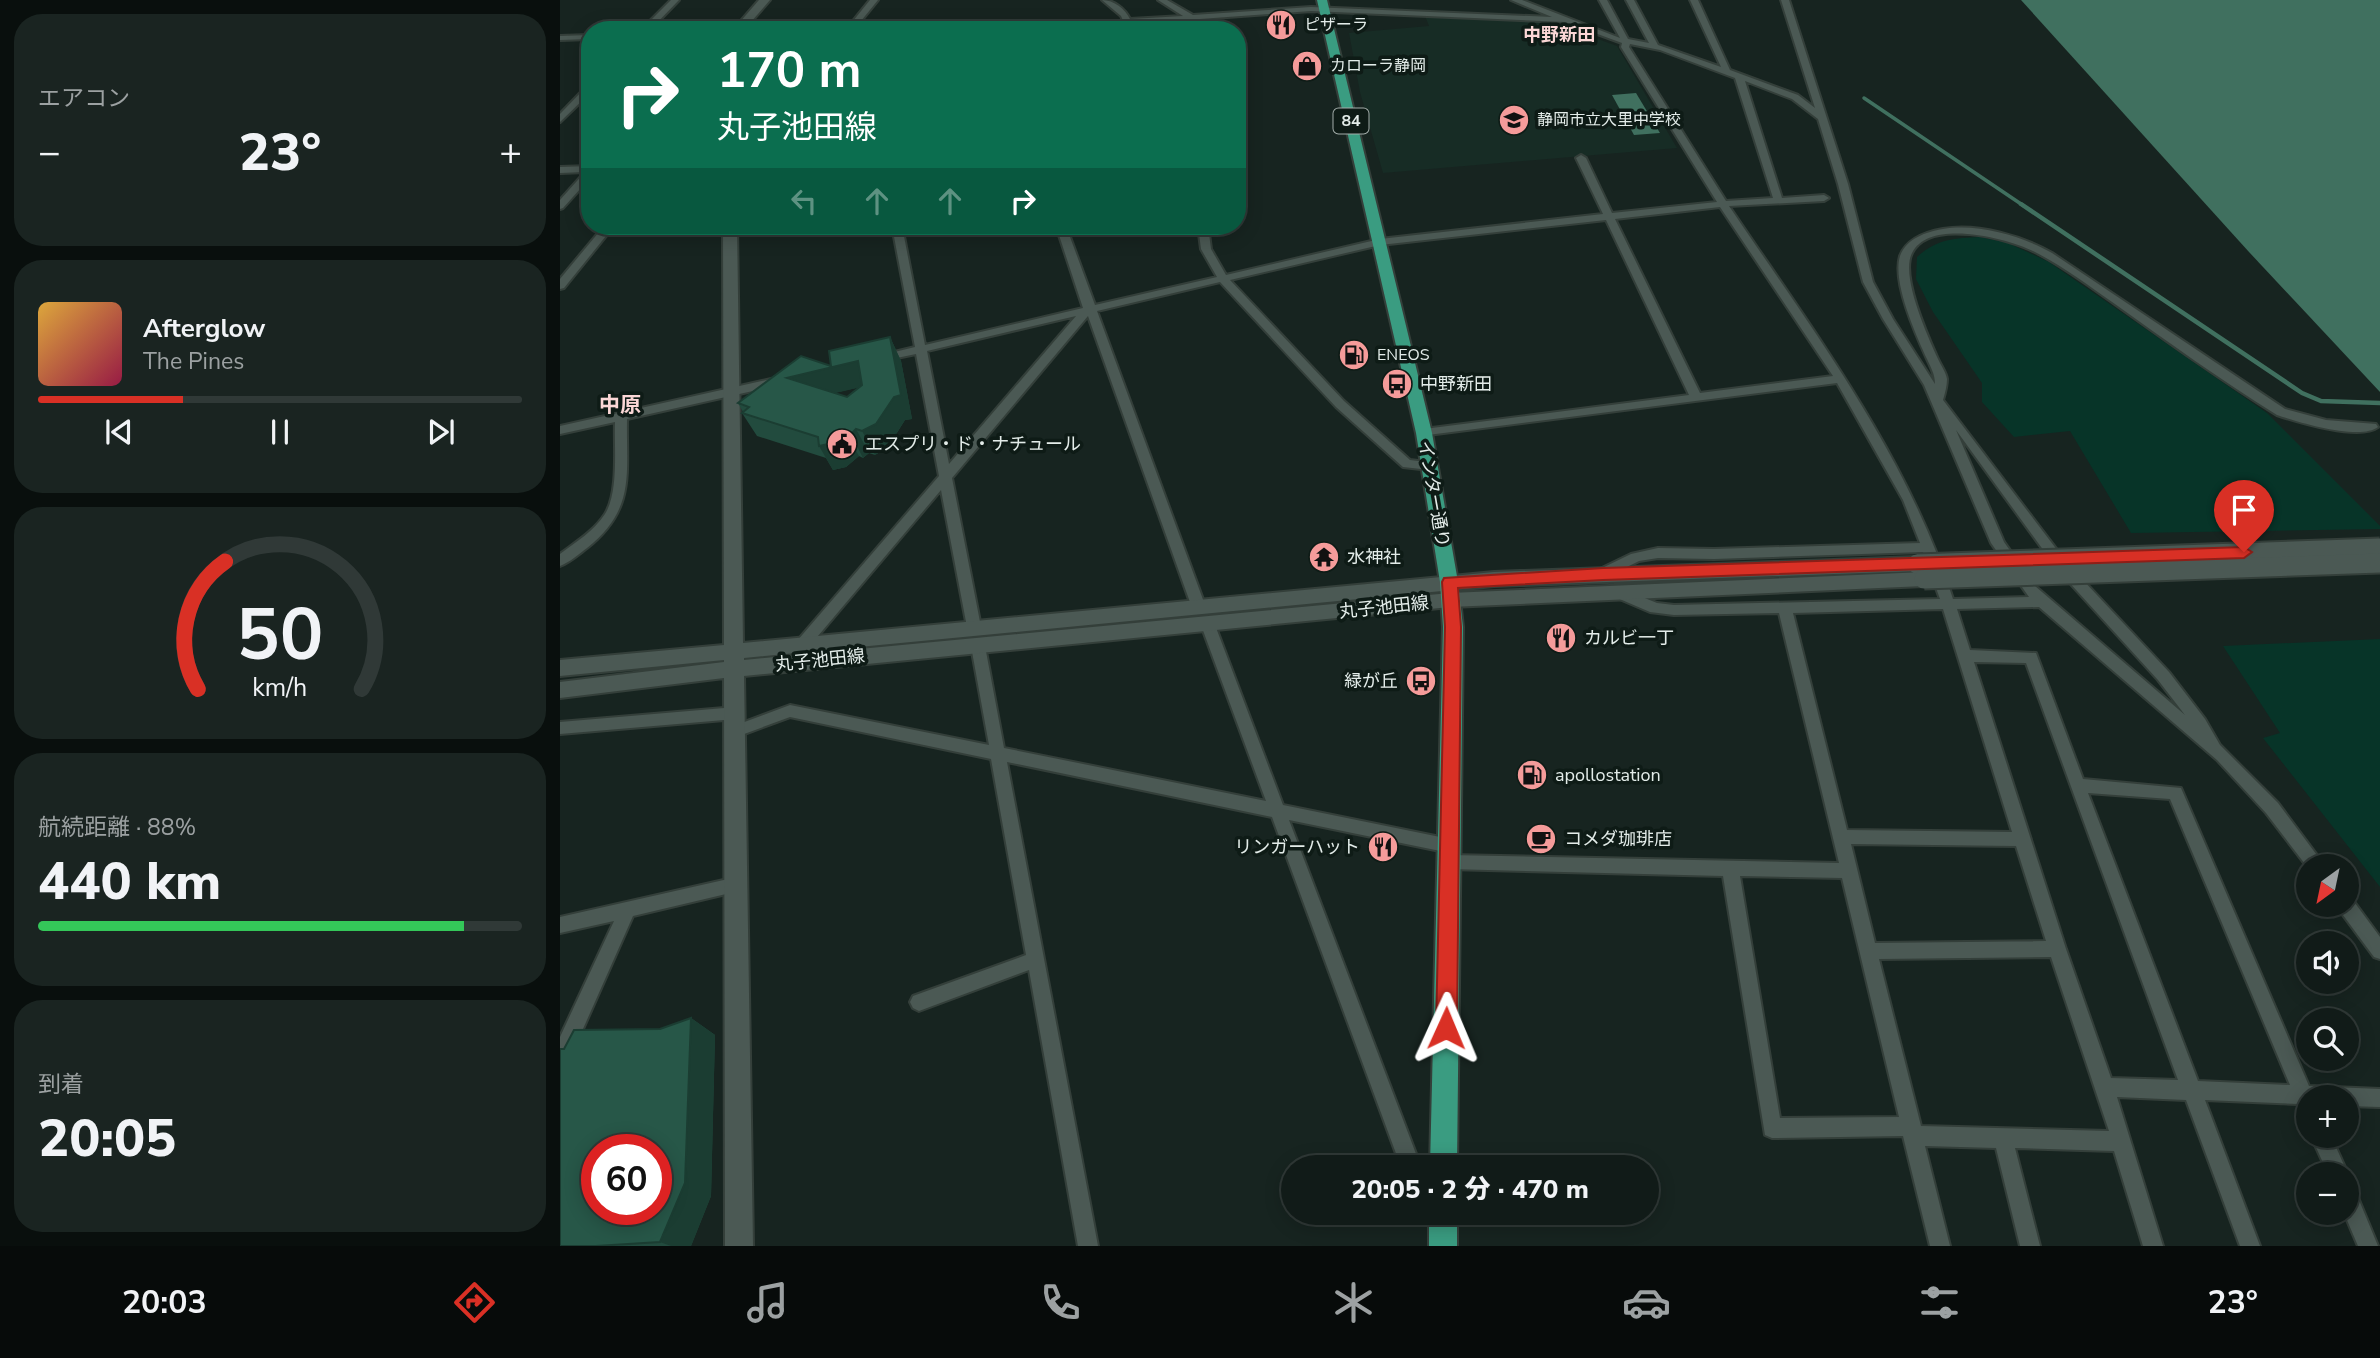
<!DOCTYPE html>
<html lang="ja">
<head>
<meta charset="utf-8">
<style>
  :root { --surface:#111b18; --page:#1a2421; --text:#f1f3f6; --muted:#9ca1a2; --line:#303937; --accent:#d93025 }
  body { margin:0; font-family:"Nunito Sans","Noto Sans JP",sans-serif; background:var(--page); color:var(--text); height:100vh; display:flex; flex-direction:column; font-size:26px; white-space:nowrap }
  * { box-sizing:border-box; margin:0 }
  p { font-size:23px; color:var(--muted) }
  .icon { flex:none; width:38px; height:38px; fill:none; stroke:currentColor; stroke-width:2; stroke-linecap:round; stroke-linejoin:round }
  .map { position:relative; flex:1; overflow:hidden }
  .details { display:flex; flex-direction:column; gap:14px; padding:14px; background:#090f0d; width:560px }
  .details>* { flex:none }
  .hud { position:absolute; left:21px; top:21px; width:665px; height:214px; border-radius:28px; box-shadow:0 4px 18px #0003,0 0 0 2px var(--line); background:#0b6e4f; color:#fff; overflow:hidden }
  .needle { width:46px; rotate:213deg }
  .controls { position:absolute; left:1736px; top:854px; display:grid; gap:14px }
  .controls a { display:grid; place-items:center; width:63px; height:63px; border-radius:50%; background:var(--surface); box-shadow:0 4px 18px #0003,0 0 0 2px var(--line); font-size:35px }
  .speed { position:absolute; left:21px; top:1134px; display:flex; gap:14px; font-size:35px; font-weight:700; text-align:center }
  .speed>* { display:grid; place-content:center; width:91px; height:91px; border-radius:50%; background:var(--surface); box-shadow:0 4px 18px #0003,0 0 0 2px var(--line); line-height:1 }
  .speed .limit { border:10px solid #d22; background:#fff; color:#111 }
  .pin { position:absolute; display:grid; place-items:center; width:60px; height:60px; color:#fff; margin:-72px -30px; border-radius:50% 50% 50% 0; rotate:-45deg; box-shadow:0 0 7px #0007 }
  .pin .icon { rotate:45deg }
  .me { position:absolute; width:77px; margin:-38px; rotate:1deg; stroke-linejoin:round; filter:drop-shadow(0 0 5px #0008) }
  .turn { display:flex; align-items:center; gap:24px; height:147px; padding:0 21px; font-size:32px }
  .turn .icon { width:91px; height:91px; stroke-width:2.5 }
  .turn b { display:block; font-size:49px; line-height:60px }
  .lanes { display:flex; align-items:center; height:66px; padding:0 21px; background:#0003; justify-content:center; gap:35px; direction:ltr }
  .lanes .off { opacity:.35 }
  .big { font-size:52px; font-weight:800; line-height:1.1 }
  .details .widget { flex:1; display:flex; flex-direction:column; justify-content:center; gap:10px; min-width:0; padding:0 24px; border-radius:28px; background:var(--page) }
  .details .dial { align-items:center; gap:0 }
  .dial svg { height:182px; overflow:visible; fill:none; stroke:var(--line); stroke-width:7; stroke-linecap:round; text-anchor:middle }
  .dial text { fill:var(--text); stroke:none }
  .song { display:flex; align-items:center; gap:21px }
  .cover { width:84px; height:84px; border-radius:10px; background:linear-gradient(135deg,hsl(40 70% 55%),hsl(340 70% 35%)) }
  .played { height:7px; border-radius:4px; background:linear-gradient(90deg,var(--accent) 30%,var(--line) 30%) }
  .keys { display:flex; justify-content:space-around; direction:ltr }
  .heat { display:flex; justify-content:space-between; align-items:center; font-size:38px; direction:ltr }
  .charge { height:10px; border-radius:5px; background:linear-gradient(90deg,#34c759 88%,var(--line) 0) }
  .trip { position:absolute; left:721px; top:1155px; width:378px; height:70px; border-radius:35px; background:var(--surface); box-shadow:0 4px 18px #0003,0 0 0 2px var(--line); font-weight:800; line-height:70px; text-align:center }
  .tab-bar { display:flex; height:112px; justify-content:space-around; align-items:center; background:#070b0a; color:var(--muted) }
  .tab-bar .icon { width:49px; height:49px }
  .tab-bar .selected { color:var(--accent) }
  .tab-bar b { font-size:32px; color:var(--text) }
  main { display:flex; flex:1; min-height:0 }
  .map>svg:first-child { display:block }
  .built { fill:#172c25 }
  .green { fill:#073428 }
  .water { fill:#40705f }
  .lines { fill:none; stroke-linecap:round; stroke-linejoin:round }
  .stream-far1 { stroke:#40705f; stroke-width:3.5 }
  .stream { stroke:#40705f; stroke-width:4.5 }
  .minor-casing { stroke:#343f3a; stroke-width:4 }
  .tertiary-casing { stroke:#343f3a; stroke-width:4 }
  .primary-casing { stroke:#343f3a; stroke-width:4 }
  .minor { fill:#4b5954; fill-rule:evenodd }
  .tertiary { fill:#4b5954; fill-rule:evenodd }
  .primary { fill:#3a9c81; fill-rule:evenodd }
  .tertiary-bridge-casing { stroke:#343f3a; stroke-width:23; stroke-linecap:butt }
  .tertiary-bridge { stroke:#4b5954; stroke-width:19 }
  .wall { fill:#224b3e; fill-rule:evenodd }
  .shaded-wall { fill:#1b3d32 }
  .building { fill:#275748; stroke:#1b3d32; stroke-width:2; fill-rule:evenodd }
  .route { fill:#d93025; stroke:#8d1f18; stroke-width:2 }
  .labels { text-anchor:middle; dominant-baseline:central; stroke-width:7; stroke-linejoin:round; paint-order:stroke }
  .far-poi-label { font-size:16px; fill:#e3ece9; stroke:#0e1b16; text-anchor:start }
  .shield { fill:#0e1b16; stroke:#a3adaa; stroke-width:2 }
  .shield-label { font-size:16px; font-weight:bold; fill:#e3ece9 }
  .far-quarter-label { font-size:18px; font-weight:bold; fill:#fbd7d6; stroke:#0e1b16 }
  .poi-label { font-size:18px; fill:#e3ece9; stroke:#0e1b16; text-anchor:start }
  .street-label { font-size:18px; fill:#e3ece9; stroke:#0e1b16 }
  .quarter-label { font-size:21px; font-weight:bold; fill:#fbd7d6; stroke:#0e1b16 }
</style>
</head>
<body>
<main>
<section class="details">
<div class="widget"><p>エアコン</p>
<div class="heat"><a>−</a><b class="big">23°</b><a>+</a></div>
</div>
<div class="widget">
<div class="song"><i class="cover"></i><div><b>Afterglow</b><p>The Pines</p></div></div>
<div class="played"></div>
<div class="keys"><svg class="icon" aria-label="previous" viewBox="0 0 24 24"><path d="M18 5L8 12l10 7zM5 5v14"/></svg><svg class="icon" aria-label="pause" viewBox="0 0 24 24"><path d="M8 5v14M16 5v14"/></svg><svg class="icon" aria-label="next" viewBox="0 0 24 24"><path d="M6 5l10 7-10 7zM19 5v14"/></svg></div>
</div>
<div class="widget dial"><svg viewBox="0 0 100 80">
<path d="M14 69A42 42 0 1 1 86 69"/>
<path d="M14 69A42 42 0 0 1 26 13" stroke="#d93025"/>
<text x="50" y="56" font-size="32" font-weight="700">50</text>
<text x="50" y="72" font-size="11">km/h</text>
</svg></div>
<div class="widget"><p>航続距離 · 88%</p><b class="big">440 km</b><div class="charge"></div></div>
<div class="widget"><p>到着</p><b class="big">20:05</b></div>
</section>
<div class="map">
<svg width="1820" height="1246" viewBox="0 0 1820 1246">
  <rect width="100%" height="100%" fill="#172420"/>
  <polygon class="built" points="865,16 991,22 1057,46 1117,148 823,173 800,92 789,33 869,26"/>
  <g class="green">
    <polygon points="55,226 108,226 99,237 46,237"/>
    <path d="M1420,237L1448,243L1489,262L1707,413L1820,526V529L1571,533L1510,431L1454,437L1422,402V383L1373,312L1356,279L1357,257C1377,239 1394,238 1420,237Z"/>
    <polygon points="1820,639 1820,887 1703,738 1720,733 1663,646"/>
  </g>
  <g class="water">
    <polygon points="1461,0 1820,0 1820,392 1689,252"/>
    <polygon points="1076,93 1100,133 1074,135 1052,95"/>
  </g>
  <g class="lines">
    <polyline class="stream-far1" points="1304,98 1464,206"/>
    <polyline class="stream" points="1461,204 1742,393 1761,401 1820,403"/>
    <g class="minor-casing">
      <g id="minor">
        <polygon points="111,0 119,0 90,30 81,30"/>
        <polygon points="310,0 318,0 301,21 303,30 295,30 293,21"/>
        <path d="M542,0C554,0 565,9 570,19L623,16L598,0H607L633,15L751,7L992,17L951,0H962L1060,38L1039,0H1047L1068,39L1089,43L1066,0H1074L1098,45L1161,67L1130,0H1138L1170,70L1238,95L1255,108L1221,0H1229L1288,184L1313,282L1333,319L1375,384C1375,374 1371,368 1367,359C1356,335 1332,282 1340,256C1347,238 1366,232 1383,229C1418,223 1462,236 1492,253L1725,409L1766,420L1816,424L1818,427C1800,441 1738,422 1717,415C1661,380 1608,342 1555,304C1529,286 1503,266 1475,252C1448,238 1369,218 1352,253C1340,276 1368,337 1378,359C1381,366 1386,372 1387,379C1387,386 1385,393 1383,400L1507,563L1609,672L1645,719L1660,745L1718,803L1765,866L1748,868L1706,813L1657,760L1479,607L1397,609L1410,650L1476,653L1523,779L1621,788L1749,1086L1820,1089V1107L1787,1106V1097H1748V1115L1741,1112L1738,1104L1645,1100L1700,1246H1680L1626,1100L1557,1097L1603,1246H1583L1554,1151L1455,1148L1480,1246H1460L1436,1148L1365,1146L1390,1246H1370L1343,1136L1212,1138L1205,1135L1163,876L889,869L883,867L881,862L883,857L889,855L1279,863L1219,613L1114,615L1090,612L1055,597L1053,593L1060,588L1097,603L1114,605L1380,599L1363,552L1154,559L1098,558L1079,561L1043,579L1036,574L1038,570L1071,554L1098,548L1154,549L1360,543L1343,500L1277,383L860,436L858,433L860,430L864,429L1129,395L1046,220L820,245L670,280L784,401L850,460L874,463L876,466L870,470L843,467L776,407L660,282L537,311L645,605L638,610L631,605L528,316L392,478L421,627L419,631H409L407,627L381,490L247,649H237L235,645L237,641L379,476L356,354L322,361L316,358L318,356L355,347L332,226H342L365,345L523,308L496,226H506L535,305L657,277L641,249L638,226H648L651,249L666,275L820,239L1043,214L1016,158L1021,155L1026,158L1052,213L1157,202L1061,47L1062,43L1005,22L751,11L640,19L657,30H647L630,20L572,24L575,30H567L561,16ZM1070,44L1100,50L1175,78L1213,198L1166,201L1069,47ZM1185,81L1232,99L1258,119L1278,184L1303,282L1323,319L1364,385L1431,543L1469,597L1393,599C1347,454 1253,331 1169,206L1264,201L1269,198L1264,195L1222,198ZM1160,207L1273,376L1140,393L1055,219ZM516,316L389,464L367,351ZM1396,430L1497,569L1598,680L1625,715L1475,586L1444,542ZM1383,609L1452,832L1287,830L1233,613ZM1414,662L1466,663L1618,1080L1551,1078L1506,949ZM1528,793L1610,799L1730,1085L1638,1081ZM1291,844L1456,846L1486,941L1315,943ZM1180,876L1282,878L1339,1117L1220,1118ZM1491,957L1549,1131L1361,1126L1319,959Z"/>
        <polygon points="30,35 30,39 0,40 0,36"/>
        <polygon points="27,86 30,86 30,93 0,122 0,114"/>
        <polygon points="30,166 30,178 3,208 0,209 0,200 25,172 0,173 0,167"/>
        <polygon points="44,226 54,226 4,288 0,289 0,279"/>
        <path d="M220,377L224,378V384L67,419C66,474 76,509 27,548C19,554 10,562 0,566V554C16,542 34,531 45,514C59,492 54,447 55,422L0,434V426Z"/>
        <polygon points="648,620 653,621 655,625 723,805 890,839 896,841 898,846 896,851 890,853 729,820 861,1167 841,1167 712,817 447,762 538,1246 518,1246 469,970 359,1011 353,1008 350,1002 353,996 466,955 431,759 230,717 176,737 171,735 168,731 171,727 230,705 429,745 411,646 413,642 423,642 425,646 444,748 706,801 641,625 643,621"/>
        <polygon points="176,707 181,709 183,713 181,717 176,719 0,734 0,722"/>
        <polygon points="177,877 183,880 185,885 183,890 73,916 7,1065 0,1067 0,1037 54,921 0,933 0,917"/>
        <polygon points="1787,897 1792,899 1820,937 1820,959 1814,957 1780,911 1778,905 1787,905"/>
        <polygon points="1751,1136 1771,1136 1788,1174 1787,1177 1787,1174 1768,1174"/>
        <polygon points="1787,1185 1794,1188 1818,1246 1798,1246 1784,1213 1787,1213"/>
      </g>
    </g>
    <g class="tertiary-casing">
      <g id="tertiary">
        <polygon points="199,0 210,0 184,30 173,30"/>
        <polygon points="163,226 177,226 183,643 934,572 1357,557 1364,559 1366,564 1364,569 1357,571 934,586 184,658 184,660 890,593 1364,572 1371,574 1373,579 1371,584 1364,586 890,607 184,676 193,1246 165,1246 164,678 0,698 0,682 164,662 164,660 0,676 0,660 164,645"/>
      </g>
    </g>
    <g class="primary-casing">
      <g id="primary">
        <polygon points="757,0 767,0 872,433 898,582 903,627 897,1167 870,1167 883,627 880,582 856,433"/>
        <rect x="869" y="1213" width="28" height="33"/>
      </g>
    </g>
    <use href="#minor" class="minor"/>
    <use href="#tertiary" class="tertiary"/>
    <use href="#primary" class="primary"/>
    <g class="tertiary-bridge-casing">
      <g id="tertiary-bridge">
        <polyline points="1357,564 1820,548"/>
        <polyline points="1364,579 1820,563"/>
      </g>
    </g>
    <use href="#tertiary-bridge" class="tertiary-bridge"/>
  </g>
  <g class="wall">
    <path d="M330,337L341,361L352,419L345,420L328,447L315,455L309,453L303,458L299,456L286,467L273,470L266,458L197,436L182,413L183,412L178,403L271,366ZM300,387L287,397L274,393Z"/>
    <polygon points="131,1018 155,1035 151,1196 131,1246 0,1246 4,1049 100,1029"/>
  </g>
  <g class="shaded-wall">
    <polygon points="330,337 341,361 352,419 345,420 328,447 315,455 302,431"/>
    <polygon points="298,361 310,385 241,401 227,378"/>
    <polygon points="296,429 309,453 303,458 291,434"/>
    <polygon points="286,433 299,456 286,467 273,470 259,446"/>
    <polygon points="131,1018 155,1035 151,1196 131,1246 111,1246 100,1242"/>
  </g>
  <g class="building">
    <path d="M330,337L341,395L334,397L316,424L302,431L296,429L291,434L286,433L273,443L259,446L258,437L182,413L189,407L178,403L241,356L271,366L269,351ZM298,361L302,385L287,397L227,378Z"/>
    <path d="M131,1018L125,1183L100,1242L36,1246H0V1049H4L14,1030L100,1029ZM37,1150H96V1209H37Z"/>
  </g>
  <polygon class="route" points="1684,547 1692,552 1684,558 1043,580 898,588 901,627 897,1028 894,1036 886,1039 879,1036 876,1028 885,627 882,582 884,578 1043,568"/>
  <defs>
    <g id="restaurant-disc" transform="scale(1.575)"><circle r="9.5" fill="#f59b9a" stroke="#0e1b16"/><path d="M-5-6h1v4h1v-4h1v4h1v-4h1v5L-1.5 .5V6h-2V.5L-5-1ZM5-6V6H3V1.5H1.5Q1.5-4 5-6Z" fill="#111"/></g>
    <g id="shop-disc" transform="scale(1.575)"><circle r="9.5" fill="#f59b9a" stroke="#0e1b16"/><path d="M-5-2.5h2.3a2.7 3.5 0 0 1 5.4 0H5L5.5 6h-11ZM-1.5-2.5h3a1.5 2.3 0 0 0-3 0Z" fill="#111"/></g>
    <g id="school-disc" transform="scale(1.575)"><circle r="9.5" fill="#f59b9a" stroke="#0e1b16"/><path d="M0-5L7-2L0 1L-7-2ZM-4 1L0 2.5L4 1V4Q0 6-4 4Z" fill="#111"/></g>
    <g id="fuel-disc" transform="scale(1.575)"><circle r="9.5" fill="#f59b9a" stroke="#0e1b16"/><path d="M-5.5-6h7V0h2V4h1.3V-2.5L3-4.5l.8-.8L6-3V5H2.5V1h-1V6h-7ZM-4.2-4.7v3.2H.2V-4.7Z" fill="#111"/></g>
    <g id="bus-disc" transform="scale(1.575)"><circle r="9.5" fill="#f59b9a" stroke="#0e1b16"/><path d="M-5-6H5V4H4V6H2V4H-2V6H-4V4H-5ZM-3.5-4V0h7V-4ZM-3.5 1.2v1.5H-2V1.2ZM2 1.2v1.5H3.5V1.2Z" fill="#111"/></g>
    <g id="civic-disc" transform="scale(1.575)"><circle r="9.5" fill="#f59b9a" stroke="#0e1b16"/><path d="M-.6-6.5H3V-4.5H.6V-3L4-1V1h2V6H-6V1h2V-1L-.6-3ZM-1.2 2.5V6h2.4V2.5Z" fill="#111"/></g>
    <g id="temple-disc" transform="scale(1.575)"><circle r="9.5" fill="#f59b9a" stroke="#0e1b16"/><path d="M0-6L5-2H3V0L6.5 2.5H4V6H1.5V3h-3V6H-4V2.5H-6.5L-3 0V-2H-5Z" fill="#111"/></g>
    <g id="cafe-disc" transform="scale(1.575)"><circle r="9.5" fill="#f59b9a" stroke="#0e1b16"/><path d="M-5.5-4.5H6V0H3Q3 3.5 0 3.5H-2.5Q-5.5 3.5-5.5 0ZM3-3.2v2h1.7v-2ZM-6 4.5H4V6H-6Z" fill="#111"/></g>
  </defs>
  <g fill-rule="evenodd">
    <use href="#restaurant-disc" x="721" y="25"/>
    <use href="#shop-disc" x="747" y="66"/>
    <use href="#school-disc" x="954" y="120"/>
    <use href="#fuel-disc" x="794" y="355"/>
    <use href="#bus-disc" x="837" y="384"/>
    <use href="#civic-disc" x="282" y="444"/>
    <use href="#temple-disc" x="764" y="557"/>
    <use href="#restaurant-disc" x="1001" y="638"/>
    <use href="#bus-disc" x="861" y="681"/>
    <use href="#fuel-disc" x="972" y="775"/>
    <use href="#cafe-disc" x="981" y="839"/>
    <use href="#restaurant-disc" x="823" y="847"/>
  </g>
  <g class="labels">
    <g class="far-poi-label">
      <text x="744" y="25">ピザーラ</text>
      <text x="770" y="66">カローラ静岡</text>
      <text x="977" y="120">静岡市立大里中学校</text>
      <text x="817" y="355">ENEOS</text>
    </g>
    <rect class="shield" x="773.5" y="108.5" width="35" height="25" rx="5"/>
    <g class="shield-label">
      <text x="791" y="121">84</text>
    </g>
    <g class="far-quarter-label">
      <text x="999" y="35">中野新田</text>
    </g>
    <g class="poi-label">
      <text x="860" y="384">中野新田</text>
      <text x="305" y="444">エスプリ・ド・ナチュール</text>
      <text x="787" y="557">水神社</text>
      <text x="1024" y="638">カルビ一丁</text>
      <text x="838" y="681" text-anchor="end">緑が丘</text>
      <text x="995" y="775">apollostation</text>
      <text x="1004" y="839">コメダ珈琲店</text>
      <text x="800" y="847" text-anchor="end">リンガーハット</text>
    </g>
    <g class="street-label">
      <text transform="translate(874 494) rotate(80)">インター通り</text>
      <text transform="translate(824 607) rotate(-6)">丸子池田線</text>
      <text transform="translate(260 660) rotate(-6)">丸子池田線</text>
    </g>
    <g class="quarter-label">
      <text x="60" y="405">中原</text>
    </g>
  </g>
</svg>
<div class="controls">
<a><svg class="needle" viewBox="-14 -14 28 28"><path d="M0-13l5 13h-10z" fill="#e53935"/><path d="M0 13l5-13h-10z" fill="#9ca1a2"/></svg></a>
<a><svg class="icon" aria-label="sound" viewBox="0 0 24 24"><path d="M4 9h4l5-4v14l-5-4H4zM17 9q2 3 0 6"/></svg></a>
<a><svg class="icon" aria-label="search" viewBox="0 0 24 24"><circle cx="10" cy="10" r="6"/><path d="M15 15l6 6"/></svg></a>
<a>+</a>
<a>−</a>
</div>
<div class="speed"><div class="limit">60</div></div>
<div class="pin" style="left:1684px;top:552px;background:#d93025"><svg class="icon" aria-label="arrive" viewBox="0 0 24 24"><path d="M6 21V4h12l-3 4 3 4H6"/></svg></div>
<svg class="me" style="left:886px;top:1028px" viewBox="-20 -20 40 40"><path d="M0-17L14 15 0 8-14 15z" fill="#d93025" stroke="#fff" stroke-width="4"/></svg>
<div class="trip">20:05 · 2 分 · 470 m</div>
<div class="hud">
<div class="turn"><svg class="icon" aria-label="right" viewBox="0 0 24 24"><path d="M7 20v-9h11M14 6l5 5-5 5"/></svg><div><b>170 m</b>丸子池田線</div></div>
<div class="lanes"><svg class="icon off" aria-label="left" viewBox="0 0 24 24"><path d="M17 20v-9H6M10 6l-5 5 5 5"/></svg><svg class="icon off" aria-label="ahead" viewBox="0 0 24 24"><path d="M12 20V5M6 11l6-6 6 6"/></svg><svg class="icon off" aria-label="ahead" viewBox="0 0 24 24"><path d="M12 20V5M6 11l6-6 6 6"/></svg><svg class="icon" aria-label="right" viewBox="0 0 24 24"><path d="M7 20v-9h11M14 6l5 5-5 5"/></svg></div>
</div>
</div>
</main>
<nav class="tab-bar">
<b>20:03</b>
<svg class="icon selected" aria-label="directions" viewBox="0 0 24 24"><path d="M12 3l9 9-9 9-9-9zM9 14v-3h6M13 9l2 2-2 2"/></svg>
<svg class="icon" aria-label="music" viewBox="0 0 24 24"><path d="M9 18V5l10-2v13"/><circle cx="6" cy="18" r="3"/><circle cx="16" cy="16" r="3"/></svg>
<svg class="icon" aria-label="phone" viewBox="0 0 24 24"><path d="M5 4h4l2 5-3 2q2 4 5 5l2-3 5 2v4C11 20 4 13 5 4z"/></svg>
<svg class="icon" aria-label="climate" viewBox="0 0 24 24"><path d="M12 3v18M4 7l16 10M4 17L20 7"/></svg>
<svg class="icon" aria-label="car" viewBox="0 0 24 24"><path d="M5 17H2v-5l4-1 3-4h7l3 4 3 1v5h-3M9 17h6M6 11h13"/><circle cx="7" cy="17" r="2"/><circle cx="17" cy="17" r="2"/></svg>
<svg class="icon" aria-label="filters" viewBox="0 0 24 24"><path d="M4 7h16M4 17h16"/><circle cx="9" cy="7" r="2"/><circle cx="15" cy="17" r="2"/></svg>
<b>23°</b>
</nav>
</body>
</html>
